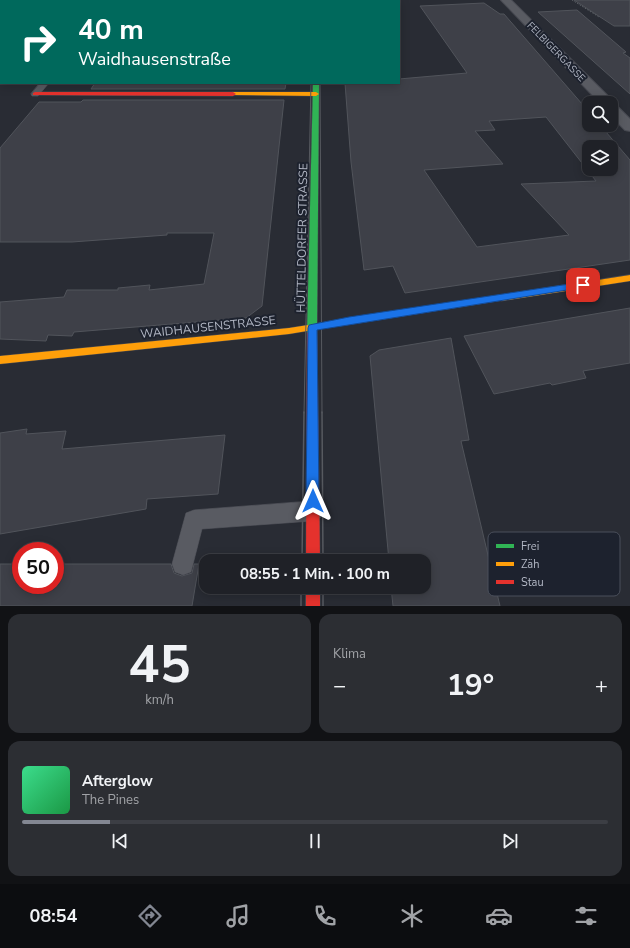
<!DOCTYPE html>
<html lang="de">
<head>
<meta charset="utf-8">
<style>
  :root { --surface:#1f2127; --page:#2c2e33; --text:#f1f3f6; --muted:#a1a3a7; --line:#3c3e44; --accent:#838792 }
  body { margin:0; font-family:"Nunito Sans",sans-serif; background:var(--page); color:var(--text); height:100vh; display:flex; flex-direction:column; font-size:15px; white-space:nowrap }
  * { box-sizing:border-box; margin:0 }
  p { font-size:13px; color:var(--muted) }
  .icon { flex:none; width:22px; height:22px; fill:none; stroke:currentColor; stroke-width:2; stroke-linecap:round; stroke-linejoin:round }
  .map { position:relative; height:606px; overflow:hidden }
  .drawer { display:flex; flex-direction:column; gap:8px; padding:8px; background:#111215; flex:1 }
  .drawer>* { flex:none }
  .hud { position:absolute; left:0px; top:0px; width:400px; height:84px; box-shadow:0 2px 10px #0003,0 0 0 1px var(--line); background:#00695c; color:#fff; overflow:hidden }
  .controls { position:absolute; left:582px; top:96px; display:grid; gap:8px }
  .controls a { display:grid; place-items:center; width:36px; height:36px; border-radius:8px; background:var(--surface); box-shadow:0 2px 10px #0003,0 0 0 1px var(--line); font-size:20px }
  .speed { position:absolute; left:12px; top:542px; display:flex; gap:8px; font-size:20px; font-weight:700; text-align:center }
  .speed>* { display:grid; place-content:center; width:52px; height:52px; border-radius:50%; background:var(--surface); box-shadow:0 2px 10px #0003,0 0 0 1px var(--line); line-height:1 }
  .speed .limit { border:6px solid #d22; background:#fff; color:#111 }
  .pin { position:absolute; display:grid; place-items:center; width:34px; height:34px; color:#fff; margin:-17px; border-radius:8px; box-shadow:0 2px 6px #0006 }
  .me { position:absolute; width:44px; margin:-22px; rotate:0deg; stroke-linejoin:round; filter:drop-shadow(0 0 3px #0008) }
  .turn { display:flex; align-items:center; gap:14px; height:84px; padding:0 12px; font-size:18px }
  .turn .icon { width:52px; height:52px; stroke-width:2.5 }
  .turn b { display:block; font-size:28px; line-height:34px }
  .big { font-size:30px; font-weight:700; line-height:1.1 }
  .drawer .widget { flex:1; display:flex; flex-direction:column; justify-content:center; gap:6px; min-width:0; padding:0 14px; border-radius:12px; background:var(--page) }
  .drawer .dial { align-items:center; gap:0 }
  .dial b { font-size:52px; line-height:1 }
  .song { display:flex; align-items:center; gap:12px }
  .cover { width:48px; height:48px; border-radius:6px; background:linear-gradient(135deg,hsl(150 70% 55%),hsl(140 70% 35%)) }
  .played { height:4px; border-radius:2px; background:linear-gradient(90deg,var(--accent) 15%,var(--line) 15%) }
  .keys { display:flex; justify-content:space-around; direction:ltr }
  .heat { display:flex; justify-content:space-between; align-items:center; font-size:22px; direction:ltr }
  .drawer .tiles { flex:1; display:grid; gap:8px; grid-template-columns:1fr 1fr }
  .widget:last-child { grid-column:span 2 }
  .trip { position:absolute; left:199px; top:554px; width:232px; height:40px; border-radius:12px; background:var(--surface); box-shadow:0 2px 10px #0003,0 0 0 1px var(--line); font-weight:700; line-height:40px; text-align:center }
  .dock { display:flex; height:64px; justify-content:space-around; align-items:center; background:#0c0d10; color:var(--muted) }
  .dock .icon { width:28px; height:28px }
  .dock .selected { color:var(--accent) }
  .dock b { font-size:18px; color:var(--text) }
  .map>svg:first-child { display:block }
  .building { fill:#3e4048; stroke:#51545b; fill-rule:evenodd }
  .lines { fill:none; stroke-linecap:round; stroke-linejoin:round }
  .lane-casing { stroke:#474951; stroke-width:1 }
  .street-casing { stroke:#474951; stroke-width:2 }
  .fast-casing { stroke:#474951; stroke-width:1 }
  .slow-casing { stroke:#474951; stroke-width:1 }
  .jam-casing { stroke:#474951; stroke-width:1 }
  .path { stroke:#5a5e64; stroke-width:1; stroke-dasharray:1.5 1.5; stroke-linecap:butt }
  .lane { fill:#595b62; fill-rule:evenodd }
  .street { fill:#595b62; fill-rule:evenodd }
  .fast { fill:#30b455; fill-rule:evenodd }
  .slow { fill:#ff9f0a; fill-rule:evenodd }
  .jam { fill:#e5322d; fill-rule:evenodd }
  .tram-far1 { stroke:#575a60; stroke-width:1 }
  .tram { stroke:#575a60; stroke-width:1.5 }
  .route { fill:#1a73e8; stroke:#114b97 }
  .labels { text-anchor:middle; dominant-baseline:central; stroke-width:4; stroke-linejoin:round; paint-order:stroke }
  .far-street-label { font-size:10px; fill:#b3b8c5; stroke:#1d222e }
  .street-label { font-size:12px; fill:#b3b8c5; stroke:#1d222e }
  .key { fill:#1d222e; stroke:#4a4f5b; stroke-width:1 }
  .key-label { font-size:11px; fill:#b3b8c5 }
</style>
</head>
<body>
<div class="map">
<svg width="630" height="606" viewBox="0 0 630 606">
  <rect width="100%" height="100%" fill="#292c34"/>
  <g class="building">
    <polygon points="574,0 630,0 630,26 614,26"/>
    <path d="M484,3L500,14H504L589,112V125H600L630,160V260L405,293L393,266L364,270L351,162L345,83H399V79L467,73L420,6ZM546,117L596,181L521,184L569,235L477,247L424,170L503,164L475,131L495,130L489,121ZM589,147H611V169H589Z"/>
    <polygon points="577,10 626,52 623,53 630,58 630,94 538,12"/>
    <polygon points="95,83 286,83 285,89 91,89"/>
    <polygon points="83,100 284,100 262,306 246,318 74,332 72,336 48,335 46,341 0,339 0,302 64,297 67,290 118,290 118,288 150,285 149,290 204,284 214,233 167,233 167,235 72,242 0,242 0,148 39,102 81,102"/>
    <polygon points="630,308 630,363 583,371 586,378 552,385 550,383 494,394 464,336"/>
    <polygon points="451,338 469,440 461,441 500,606 393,606 391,587 424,587 424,561 389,561 370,356 379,350"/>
    <polygon points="27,429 26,434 66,431 62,449 225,435 218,494 147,499 146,509 0,534 0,433"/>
    <polygon points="0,564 21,564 21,585 55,585 55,564 171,564 174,573 182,576 192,573 194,564 199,564 192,606 0,606"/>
  </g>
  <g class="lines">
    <g class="lane-casing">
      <g id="lane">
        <polygon points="40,83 49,83 38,96 32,96 31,94"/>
        <polygon points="313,501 320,504 324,511 320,518 313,521 202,529 191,572 183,575 175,572 172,564 186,513 194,510"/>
      </g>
    </g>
    <g class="street-casing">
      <g id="street">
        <polygon points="74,0 112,0 73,1"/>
        <polygon points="501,0 511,0 612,100 614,103 613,104 616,105 630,119 630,131 625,130 611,116 611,103 600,103"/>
        <rect x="0" y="1" width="1" height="6"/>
      </g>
    </g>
    <g class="fast-casing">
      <polygon id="fast" points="313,83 319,83 317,333 315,335 309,335 307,333"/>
    </g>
    <g class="slow-casing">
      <g id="slow">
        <rect x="314" y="0" width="4" height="1"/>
        <polygon points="233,92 316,92 319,94 316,96 231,95 230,94"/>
        <polygon points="630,275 630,281 501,301 497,298 501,295"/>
        <polygon points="340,320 343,321 345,323 343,325 289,334 0,364 0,356 289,328"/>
      </g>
    </g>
    <g class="jam-casing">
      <g id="jam">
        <polygon points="35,92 233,92 236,94 233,96 33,95 33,93"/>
        <polygon points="501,295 505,298 504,300 340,326 335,323 340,320"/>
        <polygon points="312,330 315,331 317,333 320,561 306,561 307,333 309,331"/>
        <rect x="306" y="587" width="14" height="19"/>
      </g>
    </g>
    <polyline class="path" points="572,0 599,17"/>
    <use href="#lane" class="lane"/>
    <use href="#street" class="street"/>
    <use href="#fast" class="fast"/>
    <use href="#slow" class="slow"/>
    <use href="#jam" class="jam"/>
    <g class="tram-far1">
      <polyline points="320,83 322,413"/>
      <polyline points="304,413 311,83"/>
    </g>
    <g class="tram">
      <polyline points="322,412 323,561"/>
      <polyline points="302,561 304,412"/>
      <polyline points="301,587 301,606"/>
      <polyline points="323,587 323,606"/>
    </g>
  </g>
  <polygon class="route" points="583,282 586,283 587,285 586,287 317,330 319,501 317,505 313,507 308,505 306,501 308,328 309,325 349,317"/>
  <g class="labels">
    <g class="far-street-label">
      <text transform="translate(556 52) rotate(46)">FELBIGERGASSE</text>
    </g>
    <g class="street-label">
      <text transform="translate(302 238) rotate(-89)">HÜTTELDORFER STRASSE</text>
      <text transform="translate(208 327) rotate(-6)">WAIDHAUSENSTRASSE</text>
    </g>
  </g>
  <rect x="488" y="532" width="132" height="64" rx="6" class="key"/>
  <rect x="496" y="544" width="18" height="4" fill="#30b455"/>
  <rect x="496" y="562" width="18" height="4" fill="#ff9f0a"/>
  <rect x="496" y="580" width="18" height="4" fill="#e5322d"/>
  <g class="key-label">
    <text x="521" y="550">Frei</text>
    <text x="521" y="568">Zäh</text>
    <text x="521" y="586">Stau</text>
  </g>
</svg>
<div class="controls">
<a><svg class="icon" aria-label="search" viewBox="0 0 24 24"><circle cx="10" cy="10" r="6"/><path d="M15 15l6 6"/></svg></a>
<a><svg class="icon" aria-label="layers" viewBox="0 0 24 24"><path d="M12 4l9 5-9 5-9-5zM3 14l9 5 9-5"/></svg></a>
</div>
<div class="speed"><div class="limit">50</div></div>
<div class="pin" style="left:583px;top:285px;background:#d93025"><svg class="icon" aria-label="arrive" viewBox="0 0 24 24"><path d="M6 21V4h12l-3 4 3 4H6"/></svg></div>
<svg class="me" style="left:313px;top:501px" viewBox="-20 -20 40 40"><path d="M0-17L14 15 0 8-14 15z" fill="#1a73e8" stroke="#fff" stroke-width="4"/></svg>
<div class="trip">08:55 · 1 Min. · 100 m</div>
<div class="hud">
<div class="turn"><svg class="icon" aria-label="right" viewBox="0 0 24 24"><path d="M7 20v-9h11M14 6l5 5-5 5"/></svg><div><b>40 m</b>Waidhausenstraße</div></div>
</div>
</div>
<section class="drawer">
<div class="tiles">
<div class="widget dial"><b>45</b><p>km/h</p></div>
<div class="widget"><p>Klima</p>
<div class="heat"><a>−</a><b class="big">19°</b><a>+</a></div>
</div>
<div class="widget">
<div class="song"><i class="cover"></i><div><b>Afterglow</b><p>The Pines</p></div></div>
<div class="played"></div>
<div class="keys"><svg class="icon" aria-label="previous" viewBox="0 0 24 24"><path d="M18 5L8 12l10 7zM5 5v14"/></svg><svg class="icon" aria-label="pause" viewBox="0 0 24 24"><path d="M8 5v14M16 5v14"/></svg><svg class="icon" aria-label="next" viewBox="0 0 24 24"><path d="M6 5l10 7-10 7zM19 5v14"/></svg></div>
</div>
</div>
</section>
<nav class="dock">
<b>08:54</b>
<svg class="icon selected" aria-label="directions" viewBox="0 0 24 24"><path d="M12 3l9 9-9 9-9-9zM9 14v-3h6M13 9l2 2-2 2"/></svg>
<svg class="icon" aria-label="music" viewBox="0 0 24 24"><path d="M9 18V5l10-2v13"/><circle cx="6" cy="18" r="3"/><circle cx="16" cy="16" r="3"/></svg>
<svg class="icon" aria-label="phone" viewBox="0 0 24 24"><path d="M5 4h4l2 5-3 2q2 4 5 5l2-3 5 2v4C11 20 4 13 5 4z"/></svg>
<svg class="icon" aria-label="climate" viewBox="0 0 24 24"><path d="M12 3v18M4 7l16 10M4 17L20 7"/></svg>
<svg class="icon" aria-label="car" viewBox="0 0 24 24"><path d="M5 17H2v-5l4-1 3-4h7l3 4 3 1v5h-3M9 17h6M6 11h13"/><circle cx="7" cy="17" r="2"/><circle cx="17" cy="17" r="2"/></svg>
<svg class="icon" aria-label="filters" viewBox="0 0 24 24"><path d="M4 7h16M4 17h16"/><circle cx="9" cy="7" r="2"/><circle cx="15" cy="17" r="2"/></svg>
</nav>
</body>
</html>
